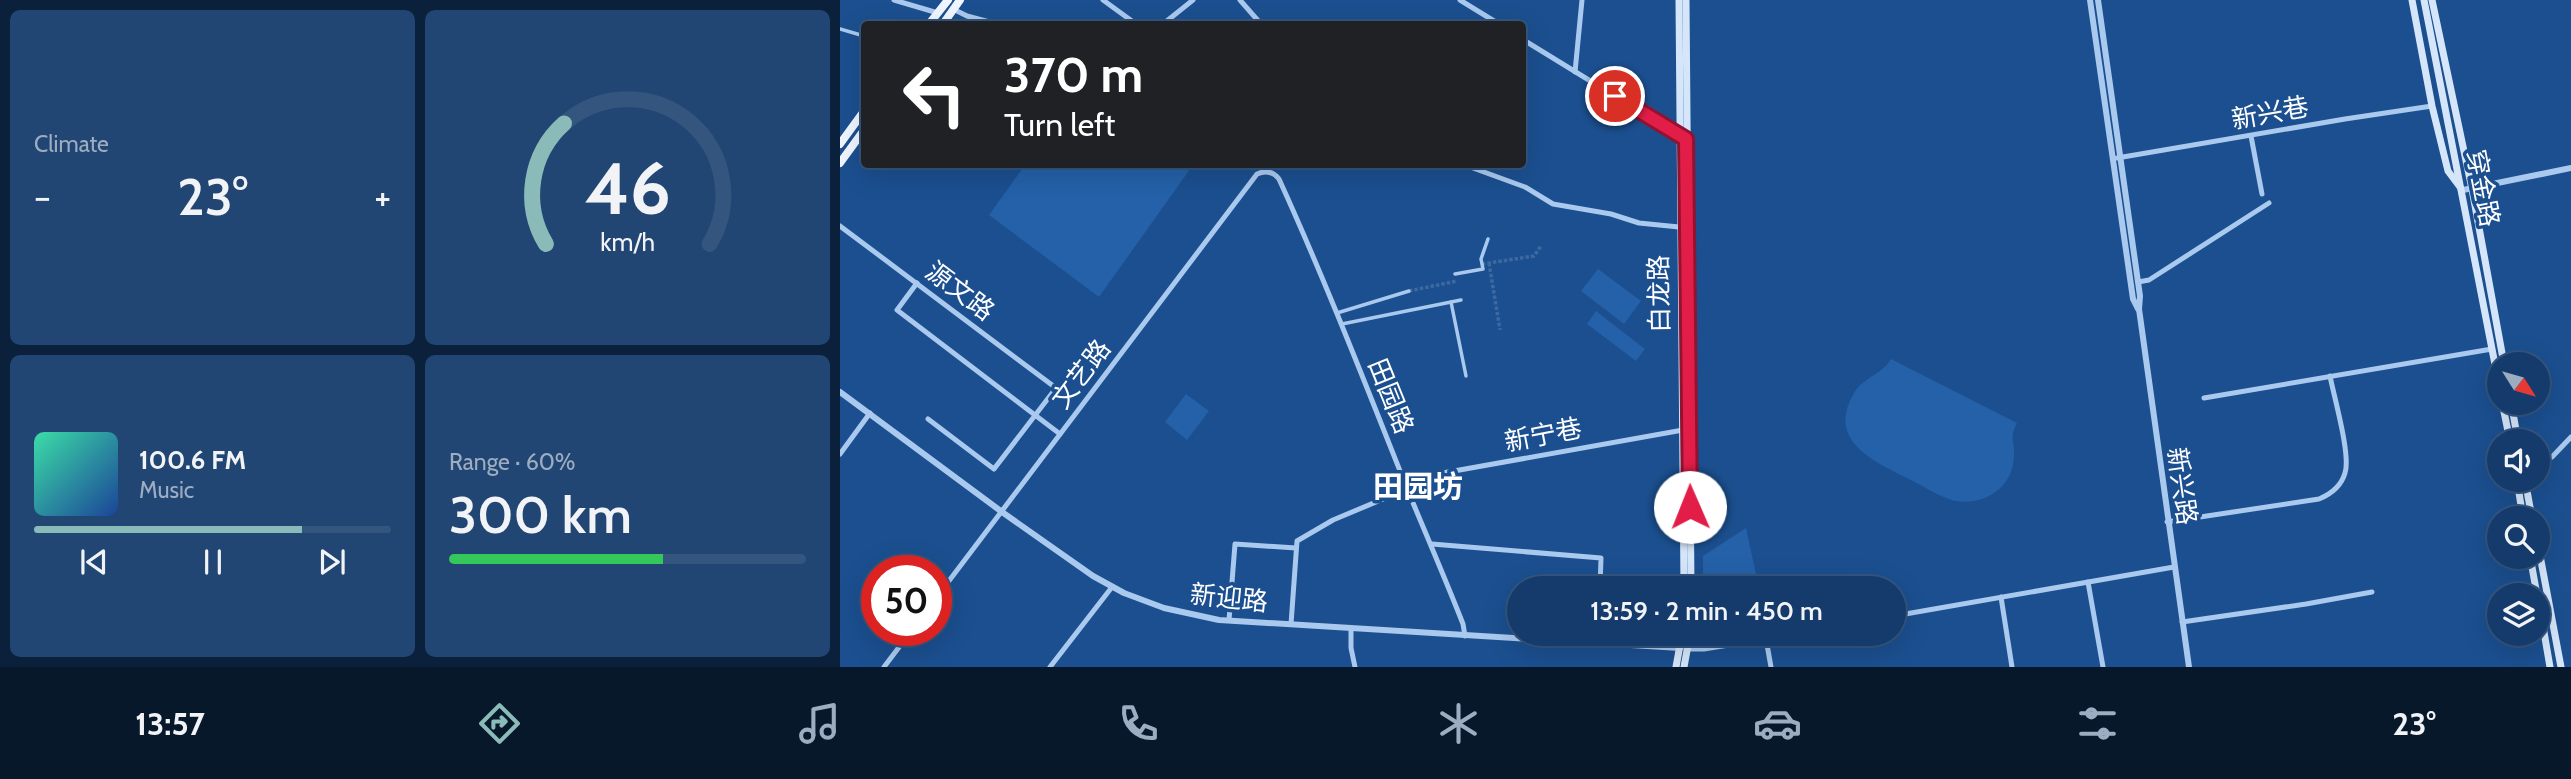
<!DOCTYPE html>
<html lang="en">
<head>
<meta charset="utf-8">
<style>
  :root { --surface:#143b6b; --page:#214673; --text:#f1f3f6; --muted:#9dadc1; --line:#33557e; --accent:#8bbbb9 }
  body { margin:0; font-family:Cabin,"Noto Sans SC",sans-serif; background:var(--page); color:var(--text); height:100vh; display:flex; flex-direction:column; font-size:26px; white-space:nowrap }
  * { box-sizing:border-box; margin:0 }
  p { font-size:23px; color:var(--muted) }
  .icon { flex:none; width:38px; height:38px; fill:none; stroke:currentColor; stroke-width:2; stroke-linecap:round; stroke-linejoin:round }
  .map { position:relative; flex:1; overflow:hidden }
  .sheet { display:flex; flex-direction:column; gap:10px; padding:10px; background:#0b203b; width:840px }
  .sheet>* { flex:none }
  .hud { position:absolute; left:21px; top:21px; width:665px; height:147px; border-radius:7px; box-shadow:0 7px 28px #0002,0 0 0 2px var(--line); background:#202124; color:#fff; overflow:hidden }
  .needle { width:46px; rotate:127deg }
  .fabs { position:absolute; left:1647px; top:352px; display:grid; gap:14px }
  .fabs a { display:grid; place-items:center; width:63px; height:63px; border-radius:50%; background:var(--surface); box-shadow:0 7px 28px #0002,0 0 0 2px var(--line); font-size:35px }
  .speed { position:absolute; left:21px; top:555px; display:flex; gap:14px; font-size:35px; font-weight:700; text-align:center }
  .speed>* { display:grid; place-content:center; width:91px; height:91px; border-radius:50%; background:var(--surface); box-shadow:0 7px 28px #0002,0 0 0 2px var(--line); line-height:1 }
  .speed .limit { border:10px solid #d22; background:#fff; color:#111 }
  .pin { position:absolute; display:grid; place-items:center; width:60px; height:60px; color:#fff; margin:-30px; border:4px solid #fff; border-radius:50%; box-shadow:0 2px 7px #0007 }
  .me { position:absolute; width:77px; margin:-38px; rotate:359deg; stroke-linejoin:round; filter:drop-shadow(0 0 5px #0008) }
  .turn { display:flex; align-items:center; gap:24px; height:147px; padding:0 28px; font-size:32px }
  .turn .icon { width:91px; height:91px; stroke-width:2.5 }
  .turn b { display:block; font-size:49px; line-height:60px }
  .big { font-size:52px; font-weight:600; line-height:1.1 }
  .sheet .tile { flex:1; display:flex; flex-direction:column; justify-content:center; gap:10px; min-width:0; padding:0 24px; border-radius:10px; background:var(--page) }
  .sheet .dial { align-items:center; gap:0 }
  .dial svg { height:182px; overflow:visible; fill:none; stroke:var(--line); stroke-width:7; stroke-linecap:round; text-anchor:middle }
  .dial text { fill:var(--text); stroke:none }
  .song { display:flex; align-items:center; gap:21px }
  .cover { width:84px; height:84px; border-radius:10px; background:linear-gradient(135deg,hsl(160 70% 55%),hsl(220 70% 35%)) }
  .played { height:7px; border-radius:4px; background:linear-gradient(90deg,var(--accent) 75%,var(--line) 75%) }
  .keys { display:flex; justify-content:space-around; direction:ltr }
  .heat { display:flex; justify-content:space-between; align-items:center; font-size:38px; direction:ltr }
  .charge { height:10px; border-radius:5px; background:linear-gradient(90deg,#34c759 60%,var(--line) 0) }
  .sheet .tiles { flex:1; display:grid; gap:10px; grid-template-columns:repeat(2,1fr) }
  .trip { position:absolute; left:667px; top:576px; width:399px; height:70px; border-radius:35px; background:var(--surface); box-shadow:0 7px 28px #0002,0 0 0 2px var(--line); font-weight:600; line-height:70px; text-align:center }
  .dock { display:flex; height:112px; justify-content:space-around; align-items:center; background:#08182b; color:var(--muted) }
  .dock .icon { width:49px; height:49px }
  .dock .active { color:var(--accent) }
  .dock b { font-size:32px; color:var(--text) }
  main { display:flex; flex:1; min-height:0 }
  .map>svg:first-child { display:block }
  .green { fill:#2461a8 }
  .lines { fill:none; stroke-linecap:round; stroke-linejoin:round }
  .pedestrian-tunnel { stroke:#3d69a0; stroke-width:3.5; stroke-dasharray:3.5 2; stroke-linecap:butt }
  .pedestrian { stroke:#a9c9ee; stroke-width:3.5 }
  .minor { stroke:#a9c9ee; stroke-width:5 }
  .tertiary { stroke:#a9c9ee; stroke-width:6 }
  .secondary { stroke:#d6e6fa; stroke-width:7 }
  .primary { stroke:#f0f6ff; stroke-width:8 }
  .route-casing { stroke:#92132f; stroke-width:18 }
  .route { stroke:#e11d48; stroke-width:12 }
  .labels { text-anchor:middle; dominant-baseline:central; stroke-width:7; stroke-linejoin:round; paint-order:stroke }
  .street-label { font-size:26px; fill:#fff; stroke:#1b4f8f }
  .quarter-label { font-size:30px; font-weight:bold; fill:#fff; stroke:#1b4f8f }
</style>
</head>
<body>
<main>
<section class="sheet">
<div class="tiles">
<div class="tile"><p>Climate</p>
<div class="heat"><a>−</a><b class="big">23°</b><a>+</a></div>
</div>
<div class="tile dial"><svg viewBox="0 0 100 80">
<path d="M14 69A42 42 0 1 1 86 69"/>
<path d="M14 69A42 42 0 0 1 22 16" stroke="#8bbbb9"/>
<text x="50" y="56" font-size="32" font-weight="700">46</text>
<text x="50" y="72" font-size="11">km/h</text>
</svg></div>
<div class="tile">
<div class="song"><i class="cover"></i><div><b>100.6 FM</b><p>Music</p></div></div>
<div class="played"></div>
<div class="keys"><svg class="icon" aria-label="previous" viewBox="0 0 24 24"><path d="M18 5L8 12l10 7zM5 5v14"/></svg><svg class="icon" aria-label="pause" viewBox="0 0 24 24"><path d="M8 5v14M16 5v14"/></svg><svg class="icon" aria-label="next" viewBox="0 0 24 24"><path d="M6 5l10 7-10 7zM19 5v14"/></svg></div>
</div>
<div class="tile"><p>Range · 60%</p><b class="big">300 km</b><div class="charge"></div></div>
</div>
</section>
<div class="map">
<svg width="1731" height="667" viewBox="0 0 1731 667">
  <rect width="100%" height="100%" fill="#1b4f8f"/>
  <g class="green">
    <polygon points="185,165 185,164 353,165 259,297 149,215"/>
    <polygon points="758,269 801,301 784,324 741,291"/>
    <polygon points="756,311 805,349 796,361 747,324"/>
    <path d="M1051,359L1177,423C1169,439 1175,440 1174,455C1174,487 1145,506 1115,501C1100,497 1085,487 1071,480C1037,463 986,442 1013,395C1022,377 1042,375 1051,359Z"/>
    <polygon points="346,394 369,411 347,440 325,422"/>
    <polygon points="906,528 919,588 863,588 863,556"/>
  </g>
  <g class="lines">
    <g class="pedestrian-tunnel">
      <polyline points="649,263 660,330"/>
      <polyline points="642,264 694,256 701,246"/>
      <polyline points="569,291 617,281"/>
    </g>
    <g class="pedestrian">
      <polyline points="0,29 24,36"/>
      <polyline points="615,274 643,269 641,259 648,239"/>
      <polyline points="611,302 626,376"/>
      <polyline points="497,313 569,291"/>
      <polyline points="502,324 621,300"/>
    </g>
    <g class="minor">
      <polyline points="54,0 98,13"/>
      <polyline points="263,0 296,24"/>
      <polyline points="400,0 421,24"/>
      <polyline points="620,0 659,24"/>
      <polyline points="113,9 127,16 157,24"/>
      <polyline points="323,24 353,0"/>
      <polyline points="682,39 840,136"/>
      <polyline points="735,72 742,0"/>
      <polyline points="1411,136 1422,194"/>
      <polyline points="1277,158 1505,119 1592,106"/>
      <polyline points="622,164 685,187 713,204 771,214 799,223 839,227"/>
      <polyline points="0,226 216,388 154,469 88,419"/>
      <polyline points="1298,282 1309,280 1429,203"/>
      <polyline points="77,283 57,310 220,434"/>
      <polyline points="1364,398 1652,349"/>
      <polyline points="0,454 30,413"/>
      <polyline points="1698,464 1712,457 1731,437"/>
      <polyline points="565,484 586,476 843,430"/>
      <path d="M1327,522L1479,499C1491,494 1501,487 1505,473C1511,455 1494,397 1490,376"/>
      <polyline points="592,544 761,558 760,588"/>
      <polyline points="1248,582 1263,667"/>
      <polyline points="1161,597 1172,667"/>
      <path d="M96,598L417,174C426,170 433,171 439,179C485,280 525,383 566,486C585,532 605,578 623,624L625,636"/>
      <polyline points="1054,616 1334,567"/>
      <polyline points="389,620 395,544 456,548"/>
      <polyline points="1342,622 1466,604 1532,592"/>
      <polyline points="451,624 457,541 493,520 567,489"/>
      <polyline points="511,628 511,648 515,667"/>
      <polyline points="926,639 931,667"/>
      <polyline points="757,643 757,634"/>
      <polyline points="846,649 864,649 957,634"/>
      <polyline points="44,667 72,630"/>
      <polyline points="210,667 272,587"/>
    </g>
    <g class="tertiary">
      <polyline points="1250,0 1293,299 1298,309"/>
      <polyline points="1258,0 1300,296 1299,309 1349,667"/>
      <polyline points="1623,190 1731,168"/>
      <polyline points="0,392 162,512 253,576 284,593 324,608 379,620 840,648"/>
    </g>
    <g class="secondary">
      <polyline points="839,0 844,588"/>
      <polyline points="846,0 851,588"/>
      <polyline points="1572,0 1592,106 1608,171 1620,187"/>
      <polyline points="1584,0 1659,385"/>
      <polyline points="1592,0 1632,189 1664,364"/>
      <polyline points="1662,402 1670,441"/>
      <polyline points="1671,402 1678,441"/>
      <polyline points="1677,480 1683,518"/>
      <polyline points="1685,480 1692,518"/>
      <polyline points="1698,545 1721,667"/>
      <polyline points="1690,556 1697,595"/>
      <polyline points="1698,597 1710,667"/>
      <polyline points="836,667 842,634"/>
      <polyline points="844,667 850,634"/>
    </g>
    <g class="primary">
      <polyline points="89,24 108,0"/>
      <polyline points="103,24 120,0"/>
      <polyline points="0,144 24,111"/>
      <polyline points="0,163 24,130"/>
    </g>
  </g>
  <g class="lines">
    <g class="route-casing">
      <polyline id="route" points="775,96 846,139 850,507"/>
    </g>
    <use href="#route" class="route"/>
  </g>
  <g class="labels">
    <g class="street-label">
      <text transform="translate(1430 113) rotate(-10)">新兴巷</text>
      <text transform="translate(1643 188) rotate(79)">穿金路</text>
      <text transform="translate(120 291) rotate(37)">源文路</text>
      <text transform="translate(819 294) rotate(-91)">白龙路</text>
      <text transform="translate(241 374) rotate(-53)">文艺路</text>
      <text transform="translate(551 396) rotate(68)">田园路</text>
      <text transform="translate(703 435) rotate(-11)">新宁巷</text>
      <text transform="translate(1342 486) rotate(82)">新兴路</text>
      <text transform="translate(389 598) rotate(6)">新迎路</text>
    </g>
    <g class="quarter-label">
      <text x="578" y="486">田园坊</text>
    </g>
  </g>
</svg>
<div class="fabs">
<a><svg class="needle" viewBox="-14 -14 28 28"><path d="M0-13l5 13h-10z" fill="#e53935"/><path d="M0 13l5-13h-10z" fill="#9dadc1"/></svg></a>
<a><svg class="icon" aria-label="sound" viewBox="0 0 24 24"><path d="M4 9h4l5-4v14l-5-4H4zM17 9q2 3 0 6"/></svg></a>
<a><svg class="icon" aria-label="search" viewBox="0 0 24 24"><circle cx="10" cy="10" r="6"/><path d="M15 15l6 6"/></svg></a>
<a><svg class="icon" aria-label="layers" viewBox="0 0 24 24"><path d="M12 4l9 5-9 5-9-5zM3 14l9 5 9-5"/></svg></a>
</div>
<div class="speed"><div class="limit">50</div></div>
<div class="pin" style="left:775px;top:96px;background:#d93025"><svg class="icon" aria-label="arrive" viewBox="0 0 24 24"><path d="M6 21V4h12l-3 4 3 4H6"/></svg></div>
<svg class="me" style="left:850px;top:507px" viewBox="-20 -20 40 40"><circle r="19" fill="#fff"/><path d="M0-13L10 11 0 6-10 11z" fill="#e11d48"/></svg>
<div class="trip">13:59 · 2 min · 450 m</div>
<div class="hud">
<div class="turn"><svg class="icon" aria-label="left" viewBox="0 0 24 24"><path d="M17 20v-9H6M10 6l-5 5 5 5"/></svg><div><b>370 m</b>Turn left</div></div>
</div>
</div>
</main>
<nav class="dock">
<b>13:57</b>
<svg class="icon active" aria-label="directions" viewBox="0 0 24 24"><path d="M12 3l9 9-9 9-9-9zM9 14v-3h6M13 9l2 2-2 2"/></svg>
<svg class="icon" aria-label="music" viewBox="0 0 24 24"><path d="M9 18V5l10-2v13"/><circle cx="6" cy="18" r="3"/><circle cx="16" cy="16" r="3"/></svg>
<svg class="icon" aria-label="phone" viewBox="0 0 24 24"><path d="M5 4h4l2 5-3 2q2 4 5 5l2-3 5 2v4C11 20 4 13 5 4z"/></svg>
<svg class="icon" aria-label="climate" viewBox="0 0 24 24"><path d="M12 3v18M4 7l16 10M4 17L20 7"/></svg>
<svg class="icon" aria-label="car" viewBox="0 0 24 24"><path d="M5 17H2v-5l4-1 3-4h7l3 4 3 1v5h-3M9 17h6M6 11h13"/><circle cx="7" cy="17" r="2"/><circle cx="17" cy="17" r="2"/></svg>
<svg class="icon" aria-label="filters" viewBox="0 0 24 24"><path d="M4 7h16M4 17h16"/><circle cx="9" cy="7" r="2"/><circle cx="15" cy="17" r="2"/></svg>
<b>23°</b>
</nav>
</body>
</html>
